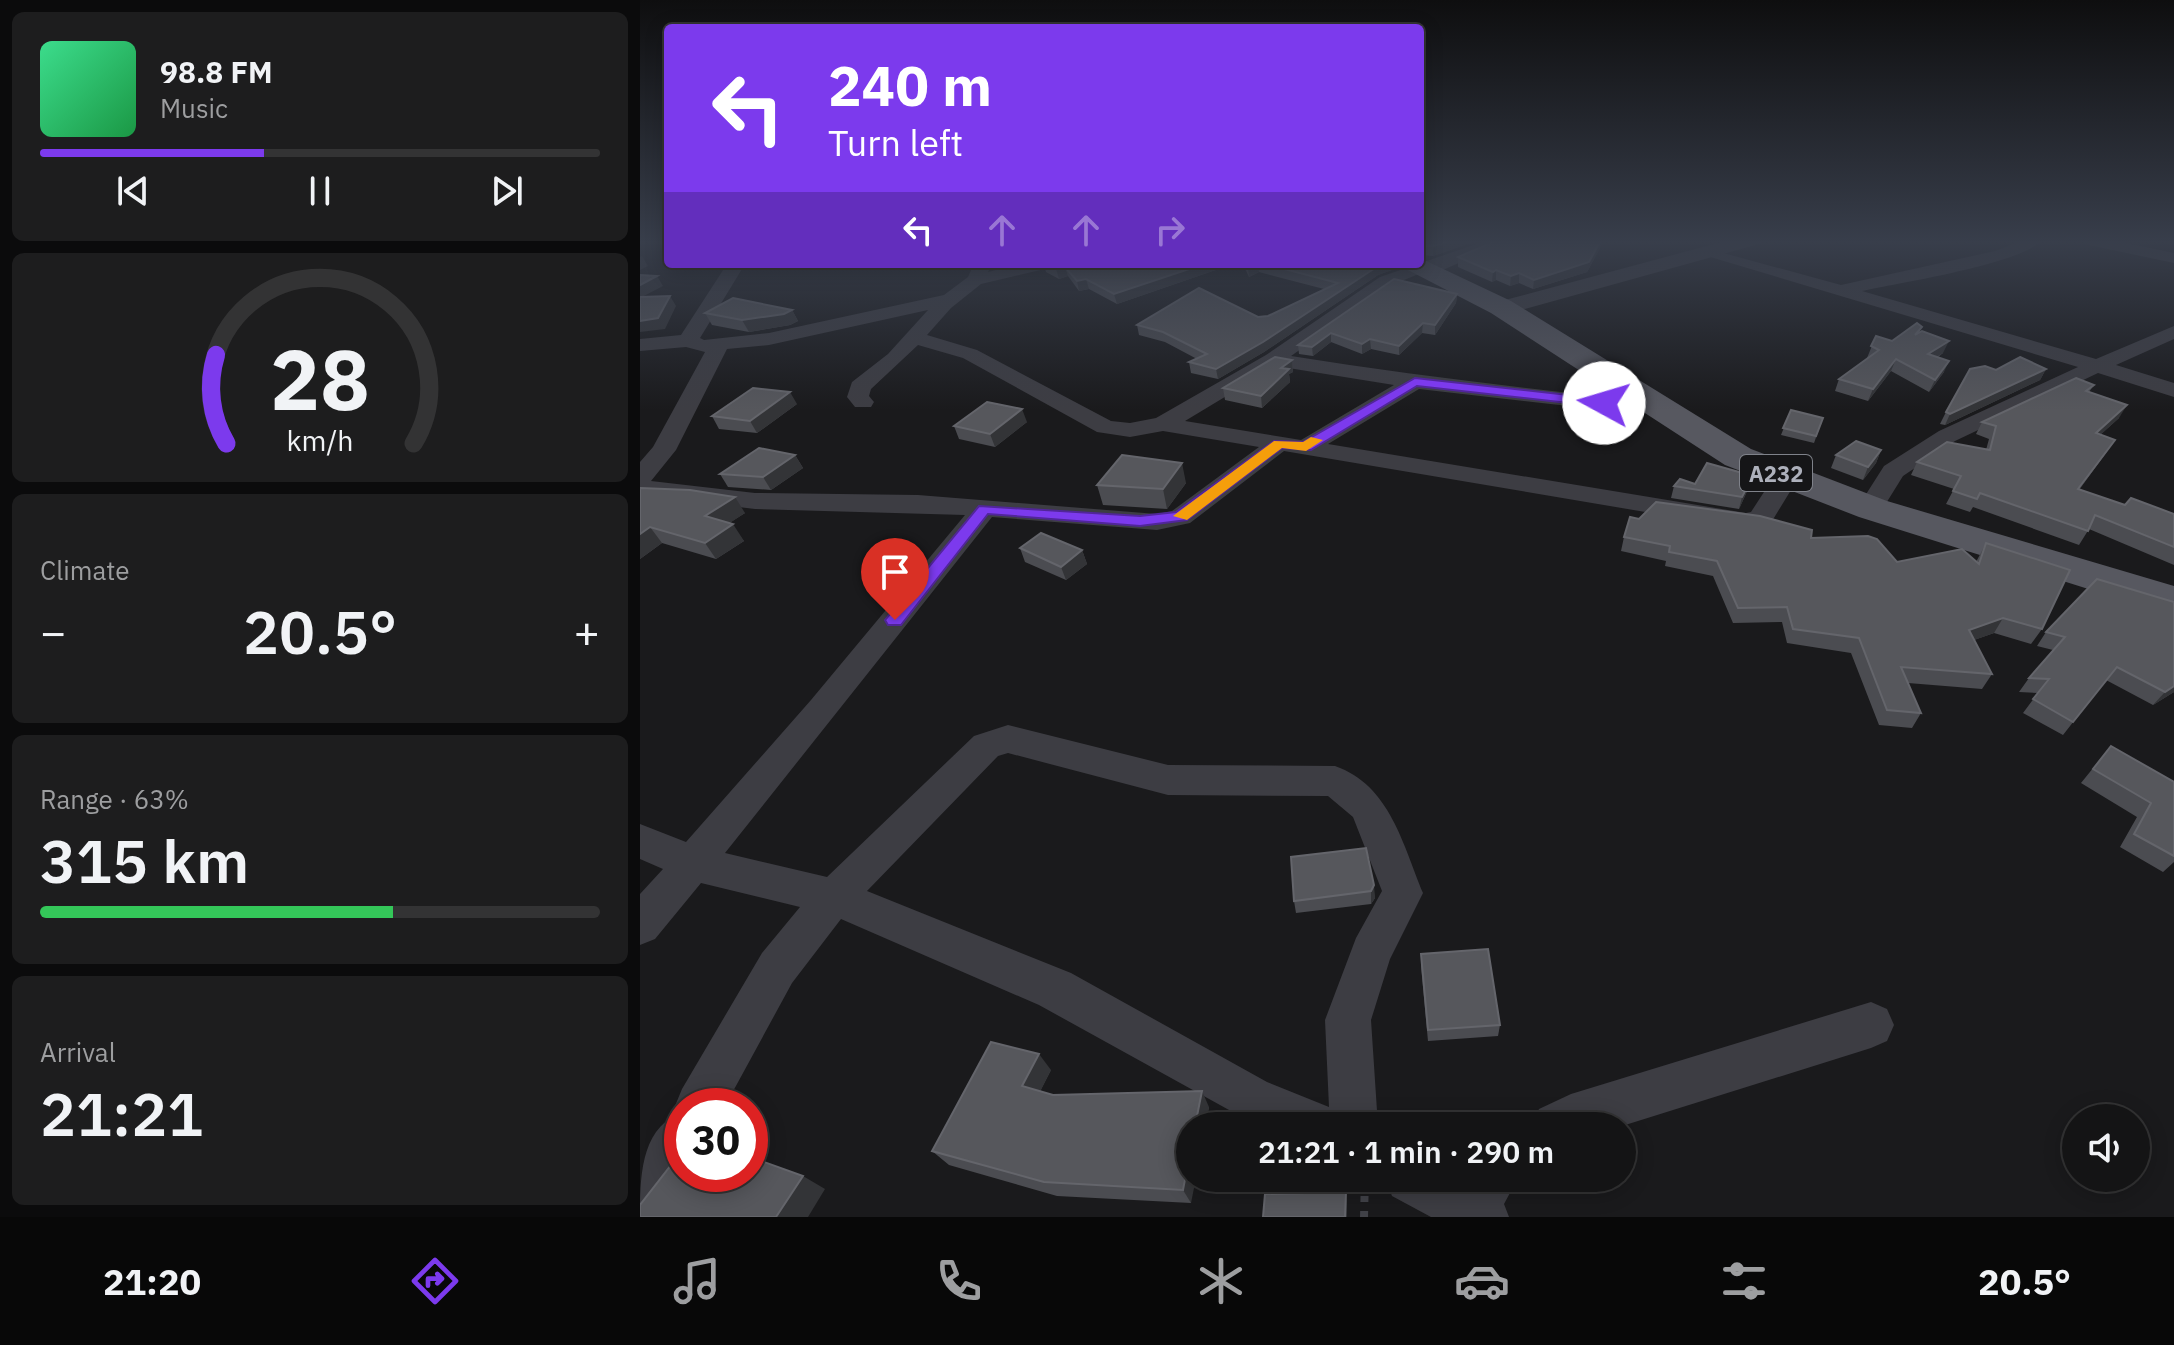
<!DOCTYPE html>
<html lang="en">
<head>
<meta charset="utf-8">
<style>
  :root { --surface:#141415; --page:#1d1d1e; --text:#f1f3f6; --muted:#9d9ea0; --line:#333334; --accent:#7c3aed }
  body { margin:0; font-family:"IBM Plex Sans",sans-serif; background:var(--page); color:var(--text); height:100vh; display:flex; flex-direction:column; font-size:30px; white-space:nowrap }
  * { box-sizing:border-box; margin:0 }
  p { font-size:26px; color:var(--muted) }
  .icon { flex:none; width:44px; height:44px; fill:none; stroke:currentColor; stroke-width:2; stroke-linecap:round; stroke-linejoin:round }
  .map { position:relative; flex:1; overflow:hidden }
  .panel { display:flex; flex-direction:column; gap:12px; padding:12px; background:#0b0b0c; width:640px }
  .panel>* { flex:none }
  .hud { position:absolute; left:24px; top:24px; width:760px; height:244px; border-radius:8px; box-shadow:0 4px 20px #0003,0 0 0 2px var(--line); background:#7c3aed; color:#fff; overflow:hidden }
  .buttons { position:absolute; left:1422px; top:1104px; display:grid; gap:16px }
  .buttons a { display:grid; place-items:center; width:88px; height:88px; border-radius:50%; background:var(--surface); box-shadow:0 4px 20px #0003,0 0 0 2px var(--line); font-size:40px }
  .speed { position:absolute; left:24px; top:1088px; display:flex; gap:16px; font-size:40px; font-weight:700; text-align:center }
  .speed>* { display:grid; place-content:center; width:104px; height:104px; border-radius:50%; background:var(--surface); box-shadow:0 4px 20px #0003,0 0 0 2px var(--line); line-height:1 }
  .speed .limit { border:12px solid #d22; background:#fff; color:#111 }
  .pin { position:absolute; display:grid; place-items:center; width:68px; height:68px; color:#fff; margin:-82px -34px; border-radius:50% 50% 50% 0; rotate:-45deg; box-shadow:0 0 8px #0007 }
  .pin .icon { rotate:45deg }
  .me { position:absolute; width:88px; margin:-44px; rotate:276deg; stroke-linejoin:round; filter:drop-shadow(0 0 6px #0008) }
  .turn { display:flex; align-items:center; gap:28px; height:168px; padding:0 32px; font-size:36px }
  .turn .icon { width:104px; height:104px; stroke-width:2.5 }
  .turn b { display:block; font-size:56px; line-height:68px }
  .lanes { display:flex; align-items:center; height:76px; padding:0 32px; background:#0003; justify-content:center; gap:40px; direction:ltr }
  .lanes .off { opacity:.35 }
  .big { font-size:60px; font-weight:600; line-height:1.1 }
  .panel .widget { flex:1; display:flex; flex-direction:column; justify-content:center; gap:12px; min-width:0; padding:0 28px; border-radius:12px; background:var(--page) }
  .panel .dial { align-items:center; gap:0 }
  .dial svg { height:208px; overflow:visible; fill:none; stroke:var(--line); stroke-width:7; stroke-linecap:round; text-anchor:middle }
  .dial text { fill:var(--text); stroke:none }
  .song { display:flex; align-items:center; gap:24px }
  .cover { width:96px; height:96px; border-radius:12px; background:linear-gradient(135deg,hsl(150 70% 55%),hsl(140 70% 35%)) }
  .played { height:8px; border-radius:4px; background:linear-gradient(90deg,var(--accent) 40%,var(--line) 40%) }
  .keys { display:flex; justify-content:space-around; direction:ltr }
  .heat { display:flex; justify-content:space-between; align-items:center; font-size:44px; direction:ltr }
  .charge { height:12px; border-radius:6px; background:linear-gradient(90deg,#34c759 63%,var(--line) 0) }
  .trip { position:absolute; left:536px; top:1112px; width:460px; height:80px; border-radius:40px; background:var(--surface); box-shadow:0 4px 20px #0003,0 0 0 2px var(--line); font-weight:600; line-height:80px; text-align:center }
  .tab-bar { display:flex; height:128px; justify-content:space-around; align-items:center; background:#080808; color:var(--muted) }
  .tab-bar .icon { width:56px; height:56px }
  .tab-bar .active { color:var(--accent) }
  .tab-bar b { font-size:36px; color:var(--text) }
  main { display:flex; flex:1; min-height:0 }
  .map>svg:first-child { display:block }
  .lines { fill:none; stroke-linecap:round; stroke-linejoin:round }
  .path { stroke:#414248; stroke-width:8; stroke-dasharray:6 9; stroke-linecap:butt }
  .minor { fill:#3d3d43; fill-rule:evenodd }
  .tertiary { fill:#3d3d43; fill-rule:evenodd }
  .primary { fill:#575860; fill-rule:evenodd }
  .wall { fill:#4b4c51 }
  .shaded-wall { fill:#333437 }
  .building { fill:#56575c; stroke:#64656b; stroke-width:2 }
  .route { fill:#7c3aed; stroke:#51269a; stroke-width:2 }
  .slow { fill:#f59e0b }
  .labels { text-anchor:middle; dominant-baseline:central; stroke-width:8; stroke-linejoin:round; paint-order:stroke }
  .shield { fill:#151517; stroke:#7f828a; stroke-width:2 }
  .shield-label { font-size:22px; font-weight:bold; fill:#adb0bb }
</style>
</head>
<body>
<main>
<section class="panel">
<div class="widget">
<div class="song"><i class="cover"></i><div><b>98.8 FM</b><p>Music</p></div></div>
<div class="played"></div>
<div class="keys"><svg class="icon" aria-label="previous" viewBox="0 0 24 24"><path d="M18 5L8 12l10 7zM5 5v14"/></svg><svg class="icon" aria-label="pause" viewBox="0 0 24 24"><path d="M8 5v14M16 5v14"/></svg><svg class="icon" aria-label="next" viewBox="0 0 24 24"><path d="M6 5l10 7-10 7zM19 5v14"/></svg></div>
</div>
<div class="widget dial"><svg viewBox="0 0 100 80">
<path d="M14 69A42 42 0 1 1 86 69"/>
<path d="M14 69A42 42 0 0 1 10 35" stroke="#7c3aed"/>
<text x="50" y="56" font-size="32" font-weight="700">28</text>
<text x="50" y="72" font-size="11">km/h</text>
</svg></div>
<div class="widget"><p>Climate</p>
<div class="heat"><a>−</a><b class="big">20.5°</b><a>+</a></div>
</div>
<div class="widget"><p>Range · 63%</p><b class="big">315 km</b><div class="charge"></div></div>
<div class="widget"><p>Arrival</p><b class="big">21:21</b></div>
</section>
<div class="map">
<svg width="1534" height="1217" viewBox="0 0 1534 1217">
  <rect width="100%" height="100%" fill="#1a1a1c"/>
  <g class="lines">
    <polyline class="path" points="724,1217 725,1178"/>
    <g class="minor">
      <path d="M848,240H870L794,274L781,273L752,285L651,356C750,372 849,384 949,395C965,396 1011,391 1019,402L1016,407L964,410L779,389L688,444L1106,513L1111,512L1137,472H1155L1159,477L1129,526L1106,529L644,451L550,523L517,530L352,517L85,853L187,877L334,736L368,725L528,765L695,766C750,785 763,845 783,893L750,959L731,1020L738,1126H618L399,1005L201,919L152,983L85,1106H42V1174H49L26,1217H0C0,1180 0,1131 38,1114L35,1106L42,1089L122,953L160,907L61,883L15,939L0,945V894L23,869L0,859V824L46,842L171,700L325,515L115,509L0,495V462L13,447L65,352L46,347L0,351V339L41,335L87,264H105L60,338L64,340L129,333L304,295L328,277L334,264H352L348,272L381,264H412L409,268L341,284L311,308L287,335L337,350L471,421L490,423L516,418L626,355L740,277ZM288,310L248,354L212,382L207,397L215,407H231L234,402L229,396L231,389L278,345L323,358L457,432L490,437L523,431L619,447L532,511L517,514L278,495L115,493L11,481L36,450L87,349L129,345ZM636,366L754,385L661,440L545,421ZM368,753L528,795L688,796L713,817L742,891L716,938L685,1020L689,1107L627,1082L431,973L227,891L358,756Z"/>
      <path d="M1384,240H1402C1382,264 1258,283 1222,291L1456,359L1534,326V339L1476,365L1534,383V397L1458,373L1315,441L1263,476L1245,505L1236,507L1223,499L1244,466L1299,431L1438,367L1057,253L1065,248L1201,285L1355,251Z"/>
      <polygon points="1442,240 1472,240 1534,253 1534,263 1444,244"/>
      <polygon points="1231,1002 1247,1009 1254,1025 1247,1041 1231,1048 982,1126 892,1126 899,1109 931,1094"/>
      <polygon points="745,1178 878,1178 864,1204 869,1217 791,1217 752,1196"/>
    </g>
    <polygon class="tertiary" points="1089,240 1122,240 1119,244 881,310 873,312 861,305 865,300"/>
    <polygon class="primary" points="780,258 871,301 1111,449 1247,501 1534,586 1534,616 1219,517 1085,465 851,313 766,269 762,264 780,264"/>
  </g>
  <g class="wall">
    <polygon points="780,240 839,240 793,256 780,255"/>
    <polygon points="962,240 960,248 947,272 893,289 879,283 870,286 856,280 852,282 818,267 818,257"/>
    <polygon points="404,264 593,264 477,304 449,289 439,291 428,276 419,279 406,272"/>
    <polygon points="603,264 761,264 760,267 738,275 624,352 578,379 551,373 549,362 557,359 525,342 499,335 497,325 628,316 684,289 619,272 609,277"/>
    <polygon points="754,279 817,294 816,303 795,335 782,333 759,355 731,349 722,354 691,342 673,356 659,354 658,345"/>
    <polygon points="152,310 158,321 150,325 109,332 72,325 65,313"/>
    <polygon points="1279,333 1303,353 1298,357 1304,372 1289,392 1251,371 1228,401 1195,391 1199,379 1228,358 1227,358 1236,336 1252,341"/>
    <polygon points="652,360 653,372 649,374 650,382 622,408 585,400 583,388"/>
    <polygon points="1406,369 1400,380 1305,425 1300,424 1306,412 1356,370"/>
    <polygon points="1454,385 1449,392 1479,418 1460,435 1475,440 1439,490 1485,505 1534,514 1534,565 1449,529 1439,545 1333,507 1330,512 1306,504 1314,489 1271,475 1277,462 1346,450 1349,439 1336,434 1342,422"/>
    <polygon points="157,404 117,433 79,429 72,416"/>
    <polygon points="1151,410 1183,418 1174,443 1141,435"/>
    <polygon points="387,422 355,447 319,439 314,426"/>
    <polygon points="1241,450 1236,463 1223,480 1191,468 1196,455"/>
    <polygon points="155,455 163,468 131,490 88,487 80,474"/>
    <polygon points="1113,476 1109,487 1099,509 1031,498 1034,486"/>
    <polygon points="546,483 527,509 463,505 457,485"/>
    <polygon points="0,488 105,513 89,523 104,541 76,559 22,543 0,559"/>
    <polygon points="999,519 1171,538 1257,562 1336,562 1346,543 1402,629 1391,644 1354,633 1334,640 1352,674 1342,689 1268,683 1281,713 1272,728 1239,725 1211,653 1147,643 1142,622 1093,623 1073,576 1025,566 1026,561 981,551 984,537"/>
    <polygon points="380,548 442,550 447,564 426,580 385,562"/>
    <polygon points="1457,579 1534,692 1513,705 1466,680 1423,735 1383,713 1398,693 1379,692 1389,678 1413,650 1397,646 1406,632"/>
    <polygon points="1471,746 1534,782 1534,862 1523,872 1480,847 1497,817 1441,783"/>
    <polygon points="726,848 735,898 731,904 656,913 654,901"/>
    <polygon points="781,954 860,1025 858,1036 788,1041 781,966"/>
    <polygon points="411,1070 400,1091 413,1095 569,1107 565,1126 550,1126 551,1203 417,1196 309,1165 292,1151"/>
  </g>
  <g class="shaded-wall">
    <polygon points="813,240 839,240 793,256 793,246"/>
    <polygon points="962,240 960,248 947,272 893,289 894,280"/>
    <polygon points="2,256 8,266 0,270 0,257"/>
    <polygon points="564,264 593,264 477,304 474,294"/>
    <polygon points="615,264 618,264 619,272 609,277 608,268"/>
    <polygon points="741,264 761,264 760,267 738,275 624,352 578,379 576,369"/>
    <polygon points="425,267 428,276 419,279 416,269"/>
    <polygon points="856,270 856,280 852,282 853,272"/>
    <polygon points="879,273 879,283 870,286 871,276"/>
    <polygon points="17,276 23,286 0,298 0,285"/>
    <polygon points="446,279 449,289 439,291 437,281"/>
    <polygon points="817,294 816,303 795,335 795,325"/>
    <polygon points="30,296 36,306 25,329 0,332 0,321"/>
    <polygon points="152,310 158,321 150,325 109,332 102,320"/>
    <polygon points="783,323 782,333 759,355 759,346"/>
    <polygon points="691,333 691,342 673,356 672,347"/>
    <polygon points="730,339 731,349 722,354 722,344"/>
    <polygon points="1309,341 1303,353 1283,365 1288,354"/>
    <polygon points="1256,359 1251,371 1228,401 1233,389"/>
    <polygon points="652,360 653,372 649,374 650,382 622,408 621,396 641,368"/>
    <polygon points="1309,361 1304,372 1289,392 1295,380"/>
    <polygon points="1406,369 1400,380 1305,425 1310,414"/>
    <polygon points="150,392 157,404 117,433 110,421"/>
    <polygon points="1487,405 1479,418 1448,446 1456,433"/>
    <polygon points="382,409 387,422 355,447 350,434"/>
    <polygon points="1475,440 1466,453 1430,502 1438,489"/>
    <polygon points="1241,450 1236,463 1223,480 1228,467"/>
    <polygon points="155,455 163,468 131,490 123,477"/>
    <polygon points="542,463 546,483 527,509 523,489"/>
    <polygon points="1113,476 1109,487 1099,509 1102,497"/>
    <polygon points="95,497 105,513 76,532 65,516"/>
    <polygon points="93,524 104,541 76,559 65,543"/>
    <polygon points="10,527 22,543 0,559 0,534"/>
    <polygon points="442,550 447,564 426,580 421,567"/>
    <polygon points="1363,618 1354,633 1320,645 1329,630"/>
    <polygon points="1534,686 1534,692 1513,705 1525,692"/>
    <polygon points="734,885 735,898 731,904 731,891"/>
    <polygon points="399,1054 411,1070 395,1102 382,1086"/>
    <polygon points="562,1091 569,1107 565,1126 555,1126"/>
    <polygon points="550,1153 550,1178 556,1178 551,1203 543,1190"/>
    <polygon points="163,1176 185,1189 168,1217 136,1217"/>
    <polygon points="706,1192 707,1201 707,1217 705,1217"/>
  </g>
  <g class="building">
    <polygon points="780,240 813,240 793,246 780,246"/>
    <polygon points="858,240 961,240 949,262 894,280 879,273 871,276 856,270 853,272 818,257"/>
    <polygon points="406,264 564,264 474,294 446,279 437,281 425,267 416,269"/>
    <polygon points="625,264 741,264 623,342 576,369 549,362 567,354 523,332 497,325 559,288 618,317 628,316 698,283"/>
    <polygon points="0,275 17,276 0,285"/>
    <polygon points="754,279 817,294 795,325 783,323 759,346 730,339 722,344 691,333 672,347 658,345"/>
    <polygon points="30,296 18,318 0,321 0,297"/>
    <polygon points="93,298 152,310 144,314 102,320 65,313"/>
    <polygon points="1277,323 1282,327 1275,335 1282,331 1309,341 1288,354 1309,361 1295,380 1256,359 1233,389 1199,379 1239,350 1231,346 1236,336 1252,341"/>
    <polygon points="635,357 652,360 641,368 649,369 621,396 583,388"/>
    <polygon points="1380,357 1406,369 1310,414 1306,412 1330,369 1345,366 1356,370"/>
    <polygon points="1436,378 1454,385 1446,391 1487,405 1456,433 1475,440 1438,489 1485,505 1491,498 1534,514 1534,547 1455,515 1448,531 1340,493 1337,499 1313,491 1321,476 1277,462 1307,442 1350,450 1356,426 1342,422"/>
    <polygon points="113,388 150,392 110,421 72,416"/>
    <polygon points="347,402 382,409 350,434 314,426"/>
    <polygon points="1151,410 1183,418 1176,436 1143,428"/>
    <polygon points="1216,441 1241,450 1228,467 1196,455"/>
    <polygon points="119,448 155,455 123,477 80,474"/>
    <polygon points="482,455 542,463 523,489 457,485"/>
    <polygon points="1067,463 1113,476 1102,497 1034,486 1040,479 1055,484"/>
    <polygon points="0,488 50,490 95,497 65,516 93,524 65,543 10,527 0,534"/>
    <polygon points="1016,502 1120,516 1172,530 1171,538 1228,536 1237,539 1257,562 1322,549 1339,564 1346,543 1430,570 1402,629 1363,618 1329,630 1352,674 1261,667 1281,713 1247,710 1219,638 1153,629 1147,607 1098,608 1077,561 1029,552 1030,546 984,537 990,517 999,519"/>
    <polygon points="401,533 442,550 421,567 380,548"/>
    <polygon points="1457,579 1534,602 1534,686 1525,692 1477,667 1433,722 1393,699 1409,679 1389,678 1425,637 1406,632"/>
    <polygon points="1471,746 1534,782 1534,856 1494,834 1511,803 1453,769"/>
    <polygon points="726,848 734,885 731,891 654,901 651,857"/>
    <polygon points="848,949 860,1025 788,1030 781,954"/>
    <polygon points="351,1042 399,1054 382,1086 413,1095 562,1091 555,1126 550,1126 550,1153 543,1190 404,1182 292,1151"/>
    <polygon points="42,1151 42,1174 110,1174 110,1157 163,1176 136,1217 0,1217 0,1205"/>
    <polygon points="706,1192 705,1217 623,1217 625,1194"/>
  </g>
  <linearGradient id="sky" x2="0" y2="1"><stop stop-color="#0e0e0f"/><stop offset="0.59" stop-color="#383e4b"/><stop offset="1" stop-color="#383e4b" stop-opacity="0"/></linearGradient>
  <rect width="1534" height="410" fill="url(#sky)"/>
  <polygon class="route" points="775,378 964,399 971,403 964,407 777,386 671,450 642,448 547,520 500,526 348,514 261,625 248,625 245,620 339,506 500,516 536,512 634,441 663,442"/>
  <polygon class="slow" points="671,437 683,440 666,451 642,448 547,520 533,516 634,441 663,442"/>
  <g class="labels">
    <rect class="shield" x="1100" y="455" width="72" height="36" rx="6"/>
    <g class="shield-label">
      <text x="1136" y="473">A232</text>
    </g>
  </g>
</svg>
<div class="buttons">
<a><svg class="icon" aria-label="sound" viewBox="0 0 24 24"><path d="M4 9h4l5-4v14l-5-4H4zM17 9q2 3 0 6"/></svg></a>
</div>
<div class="speed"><div class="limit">30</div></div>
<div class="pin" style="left:255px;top:620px;background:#d93025"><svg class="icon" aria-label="arrive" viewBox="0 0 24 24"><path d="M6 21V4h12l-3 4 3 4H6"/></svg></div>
<svg class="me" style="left:964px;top:403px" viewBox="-20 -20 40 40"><circle r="19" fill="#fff"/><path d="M0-13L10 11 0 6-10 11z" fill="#7c3aed"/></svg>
<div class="trip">21:21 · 1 min · 290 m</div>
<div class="hud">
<div class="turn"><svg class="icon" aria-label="left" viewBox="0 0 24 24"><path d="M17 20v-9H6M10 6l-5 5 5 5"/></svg><div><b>240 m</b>Turn left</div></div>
<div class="lanes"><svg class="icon" aria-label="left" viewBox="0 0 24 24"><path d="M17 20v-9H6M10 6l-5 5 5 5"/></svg><svg class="icon off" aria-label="ahead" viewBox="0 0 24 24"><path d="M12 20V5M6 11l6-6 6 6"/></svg><svg class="icon off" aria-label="ahead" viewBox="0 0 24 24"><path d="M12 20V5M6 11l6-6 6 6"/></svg><svg class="icon off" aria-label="right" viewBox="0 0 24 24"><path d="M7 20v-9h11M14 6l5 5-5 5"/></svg></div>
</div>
</div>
</main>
<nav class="tab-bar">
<b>21:20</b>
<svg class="icon active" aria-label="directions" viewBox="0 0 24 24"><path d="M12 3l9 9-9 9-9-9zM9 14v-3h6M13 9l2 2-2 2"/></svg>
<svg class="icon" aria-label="music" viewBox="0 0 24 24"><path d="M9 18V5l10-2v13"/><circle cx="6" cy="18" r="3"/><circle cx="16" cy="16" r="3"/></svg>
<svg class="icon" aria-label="phone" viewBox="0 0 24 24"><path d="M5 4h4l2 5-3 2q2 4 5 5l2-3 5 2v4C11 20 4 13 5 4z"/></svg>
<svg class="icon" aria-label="climate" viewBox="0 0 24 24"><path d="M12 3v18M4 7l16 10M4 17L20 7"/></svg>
<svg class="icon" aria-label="car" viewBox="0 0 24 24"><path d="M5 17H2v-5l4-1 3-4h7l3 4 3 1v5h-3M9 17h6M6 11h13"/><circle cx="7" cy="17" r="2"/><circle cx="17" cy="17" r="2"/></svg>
<svg class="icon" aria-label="filters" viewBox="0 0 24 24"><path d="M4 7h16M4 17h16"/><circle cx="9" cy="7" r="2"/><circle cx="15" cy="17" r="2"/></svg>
<b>20.5°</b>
</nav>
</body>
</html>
